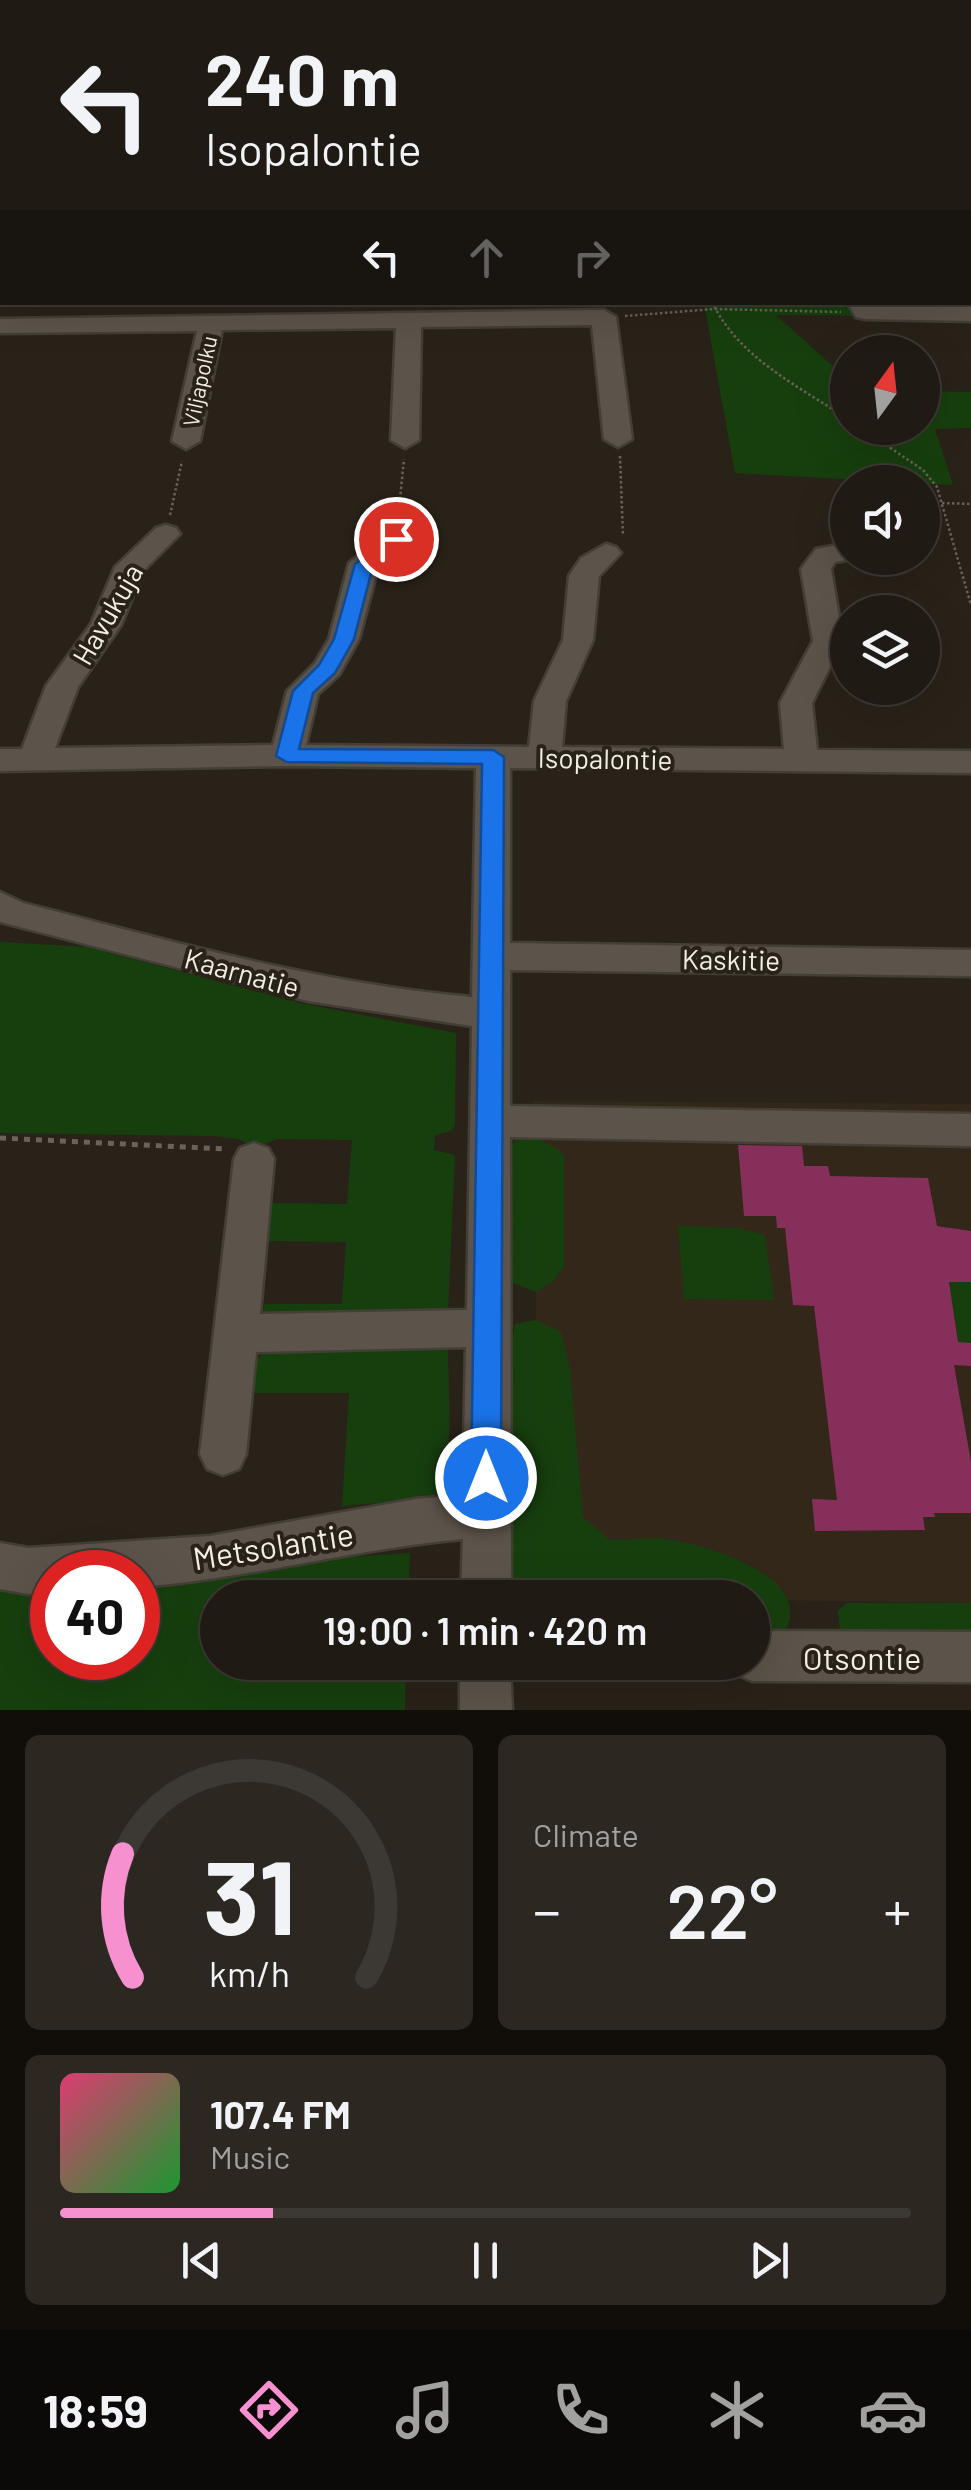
<!DOCTYPE html>
<html lang="en">
<head>
<meta charset="utf-8">
<style>
  :root { --surface:#1f1a13; --page:#2c2721; --text:#f1f3f6; --muted:#a1a1a0; --line:#3c3833; --accent:#f790ce }
  body { margin:0; font-family:Barlow,sans-serif; background:var(--page); color:var(--text); height:100vh; display:flex; flex-direction:column; font-size:38px; white-space:nowrap }
  * { box-sizing:border-box; margin:0 }
  p { font-size:32px; color:var(--muted) }
  .icon { flex:none; width:55px; height:55px; fill:none; stroke:currentColor; stroke-width:2; stroke-linecap:round; stroke-linejoin:round }
  .map { position:relative; height:1710px; overflow:hidden }
  .side { display:flex; flex-direction:column; gap:25px; padding:25px; background:#110e0a; flex:1 }
  .side>* { flex:none }
  .hud { position:absolute; left:0px; top:0px; width:972px; height:305px; box-shadow:0 10px 40px #0002,0 0 0 2px var(--line); background:#1f1a13; color:var(--text); overflow:hidden }
  .needle { width:65px; rotate:15deg }
  .buttons { position:absolute; left:830px; top:335px; display:grid; gap:20px }
  .buttons a { display:grid; place-items:center; width:110px; height:110px; border-radius:50%; background:var(--surface); box-shadow:0 10px 40px #0002,0 0 0 2px var(--line); font-size:50px }
  .speed { position:absolute; left:30px; top:1550px; display:flex; gap:20px; font-size:50px; font-weight:700; text-align:center }
  .speed>* { display:grid; place-content:center; width:130px; height:130px; border-radius:50%; background:var(--surface); box-shadow:0 10px 40px #0002,0 0 0 2px var(--line); line-height:1 }
  .speed .limit { border:15px solid #d22; background:#fff; color:#111 }
  .pin { position:absolute; display:grid; place-items:center; width:85px; height:85px; color:#fff; margin:-42px; border:5px solid #fff; border-radius:50%; box-shadow:0 2px 10px #0007 }
  .me { position:absolute; width:110px; margin:-55px; rotate:0deg; stroke-linejoin:round; filter:drop-shadow(0 0 8px #0008) }
  .turn { display:flex; align-items:center; gap:35px; height:210px; padding:0 40px; font-size:45px }
  .turn .icon { width:130px; height:130px; stroke-width:2.5 }
  .turn b { display:block; font-size:70px; line-height:85px }
  .lanes { display:flex; align-items:center; height:95px; padding:0 40px; background:#0003; justify-content:center; gap:50px; direction:ltr }
  .lanes .off { opacity:.35 }
  .big { font-size:75px; font-weight:600; line-height:1.1 }
  .side .tile { flex:1; display:flex; flex-direction:column; justify-content:center; gap:15px; min-width:0; padding:0 35px; border-radius:15px; background:var(--page) }
  .side .dial { align-items:center; gap:0 }
  .dial svg { height:260px; overflow:visible; fill:none; stroke:var(--line); stroke-width:7; stroke-linecap:round; text-anchor:middle }
  .dial text { fill:var(--text); stroke:none }
  .song { display:flex; align-items:center; gap:30px }
  .cover { width:120px; height:120px; border-radius:15px; background:linear-gradient(135deg,hsl(340 70% 55%),hsl(130 70% 35%)) }
  .played { height:10px; border-radius:5px; background:linear-gradient(90deg,var(--accent) 25%,var(--line) 25%) }
  .keys { display:flex; justify-content:space-around; direction:ltr }
  .heat { display:flex; justify-content:space-between; align-items:center; font-size:55px; direction:ltr }
  .side .tiles { flex:1; display:grid; gap:25px; grid-template-columns:1fr 1fr }
  .tile:last-child { grid-column:span 2 }
  .trip { position:absolute; left:200px; top:1580px; width:570px; height:100px; border-radius:50px; background:var(--surface); box-shadow:0 10px 40px #0002,0 0 0 2px var(--line); font-weight:600; line-height:100px; text-align:center }
  .menu { display:flex; height:160px; justify-content:space-around; align-items:center; background:#0c0a08; color:var(--muted) }
  .menu .icon { width:70px; height:70px }
  .menu .selected { color:var(--accent) }
  .menu b { font-size:45px; color:var(--text) }
  .map>svg:first-child { display:block }
  .built { fill:#322718 }
  .green { fill:#173f0e }
  .building { fill:#862f5b }
  .lines { fill:none; stroke-linecap:round; stroke-linejoin:round }
  .minor-casing { stroke:#433e36; stroke-width:5 }
  .path-far1 { stroke:#6a635b; stroke-width:2.5; stroke-dasharray:2.5 2.5; stroke-linecap:butt }
  .path { stroke:#6a635b; stroke-width:5; stroke-dasharray:6 6; stroke-linecap:butt }
  .minor { fill:#5c544a; fill-rule:evenodd }
  .route { fill:#1a73e8; stroke:#114b97; stroke-width:2.5 }
  .labels { text-anchor:middle; dominant-baseline:central; stroke-width:8; stroke-linejoin:round; paint-order:stroke }
  .far-street-label { font-size:22px; fill:#f2ede7; stroke:#292219 }
  .street-label { font-size:28px; fill:#f2ede7; stroke:#292219 }
  .near-street-label { font-size:32px; fill:#f2ede7; stroke:#292219 }
</style>
</head>
<body>
<div class="map">
<svg width="971" height="1710" viewBox="0 0 971 1710">
  <rect width="100%" height="100%" fill="#292219"/>
  <polygon class="built" points="533,1101 971,1104 971,1603 540,1597"/>
  <g class="green">
    <polygon points="361,0 853,0 854,2 360,2"/>
    <polygon points="971,186 971,317 776,315 847,379 848,428 922,428 923,391 971,392 971,428 935,429 953,485 735,473 704,303 970,302"/>
    <polygon points="0,942 88,947 300,1003 456,1033 455,1125 451,1131 435,1135 434,1150 455,1155 448,1312 263,1314 264,1304 342,1304 346,1242 270,1241 261,1236 269,1203 347,1204 352,1140 277,1139 257,1147 238,1139 213,1136 0,1133"/>
    <polygon points="534,1138 555,1147 564,1156 564,1267 553,1281 536,1292 513,1283 511,1146 517,1139"/>
    <polygon points="678,1226 739,1228 765,1235 774,1300 684,1299"/>
    <polygon points="949,1282 971,1282 971,1343 958,1342"/>
    <path d="M536,1320L561,1332L570,1369L583,1517L610,1540C630,1540 653,1536 672,1540C712,1547 817,1578 784,1633L753,1637L752,1598H513V1335L515,1324Z"/>
    <path d="M448,1347C448,1391 455,1459 439,1498L342,1506L349,1393H252L258,1359L265,1350Z"/>
    <polygon points="410,1553 408,1597 218,1598 218,1662 406,1663 405,1710 0,1710 0,1578 52,1575 52,1658 138,1658 138,1572 89,1572"/>
    <polygon points="847,1603 971,1603 971,1632 840,1632 838,1611"/>
  </g>
  <polygon class="building" points="738,1145 802,1146 804,1166 828,1166 830,1176 928,1178 937,1226 971,1231 971,1282 949,1282 958,1342 971,1343 971,1366 954,1365 971,1462 971,1513 934,1513 935,1517 923,1517 925,1530 815,1531 812,1499 837,1500 814,1306 793,1305 785,1228 777,1228 776,1216 744,1216"/>
  <g class="lines">
    <g class="minor-casing">
      <g id="minor">
        <polygon points="841,0 859,0 860,2 842,2"/>
        <polygon points="2,56 2,69 0,70 0,57"/>
        <rect x="970" y="162" width="1" height="14"/>
        <polygon points="2,174 2,192 0,193 0,175"/>
        <polygon points="847,302 971,307 971,321 865,319 856,317"/>
        <polygon points="604,310 616,317 632,439 618,447 604,439 592,325 421,327 419,440 405,448 391,440 396,328 222,330 200,441 186,449 172,441 197,331 0,333 0,319"/>
        <path d="M166,525L176,528L180,534L143,571L121,625L78,687L55,748L273,745L287,691L315,663L329,639L349,563L386,533H406L411,539L378,567L359,639L339,675L318,694L306,745L529,747L534,701L563,640L569,576L581,558L606,544L616,547L621,553L599,576L593,640L566,701L562,747L784,749L780,703L813,641L801,569L816,549L848,543V558H859L835,562L831,569L843,641L812,703L817,750L971,751V773L510,768V943L971,950V976L510,970V1106L971,1114V1146L510,1137L511,1598H461L463,1539C353,1549 247,1579 138,1587V1572H52V1592L28,1594L0,1589V1543L28,1548L210,1536L416,1499L463,1495L466,1347L256,1352L246,1454L239,1469L223,1475L207,1469L200,1454L234,1159L240,1148L254,1143L268,1148L274,1159L260,1314L467,1310L472,1026L308,1001L0,922V892L23,903C171,941 319,984 472,997L476,768L287,766L0,771V749H22L46,686L91,624L115,567L156,528Z"/>
        <polygon points="752,1631 971,1632 971,1682 752,1681 734,1673 730,1662 752,1662"/>
        <polygon points="460,1662 510,1662 512,1710 460,1710"/>
      </g>
    </g>
    <g class="path-far1">
      <path d="M712,302C739,358 798,386 848,419"/>
      <polyline points="625,316 714,309 841,312"/>
      <polyline points="861,428 923,470 937,487 971,605"/>
      <polyline points="620,456 623,536"/>
      <polyline points="942,503 971,504"/>
      <polyline points="170,515 182,461"/>
      <polyline points="398,519 404,459"/>
    </g>
    <polyline class="path" points="0,1138 226,1149"/>
    <use href="#minor" class="minor"/>
  </g>
  <polygon class="route" points="396,534 406,539 373,566 354,639 335,673 313,693 299,749 493,750 504,757 501,1478 497,1487 486,1491 475,1487 471,1478 482,764 287,762 276,756 293,691 319,665 334,639 355,564"/>
  <g class="labels">
    <g class="far-street-label">
      <text transform="translate(199 381) rotate(-78)">Viljapolku</text>
    </g>
    <g class="street-label">
      <text transform="translate(107 614) rotate(-60)">Havukuja</text>
      <text transform="translate(605 758) rotate(1)">Isopalontie</text>
      <text transform="translate(731 959) rotate(1)">Kaskitie</text>
      <text transform="translate(242 972) rotate(15)">Kaarnatie</text>
    </g>
    <g class="near-street-label">
      <text transform="translate(273 1545) rotate(-9)">Metsolantie</text>
      <text x="862" y="1657">Otsontie</text>
    </g>
  </g>
</svg>
<div class="buttons">
<a><svg class="needle" viewBox="-14 -14 28 28"><path d="M0-13l5 13h-10z" fill="#e53935"/><path d="M0 13l5-13h-10z" fill="#a1a1a0"/></svg></a>
<a><svg class="icon" aria-label="sound" viewBox="0 0 24 24"><path d="M4 9h4l5-4v14l-5-4H4zM17 9q2 3 0 6"/></svg></a>
<a><svg class="icon" aria-label="layers" viewBox="0 0 24 24"><path d="M12 4l9 5-9 5-9-5zM3 14l9 5 9-5"/></svg></a>
</div>
<div class="speed"><div class="limit">40</div></div>
<div class="pin" style="left:396px;top:539px;background:#d93025"><svg class="icon" aria-label="arrive" viewBox="0 0 24 24"><path d="M6 21V4h12l-3 4 3 4H6"/></svg></div>
<svg class="me" style="left:486px;top:1478px" viewBox="-20 -20 40 40"><circle r="17" fill="#1a73e8" stroke="#fff" stroke-width="3"/><path d="M0-11L8 9 0 5-8 9z" fill="#fff"/></svg>
<div class="trip">19:00 · 1 min · 420 m</div>
<div class="hud">
<div class="turn"><svg class="icon" aria-label="left" viewBox="0 0 24 24"><path d="M17 20v-9H6M10 6l-5 5 5 5"/></svg><div><b>240 m</b>Isopalontie</div></div>
<div class="lanes"><svg class="icon" aria-label="left" viewBox="0 0 24 24"><path d="M17 20v-9H6M10 6l-5 5 5 5"/></svg><svg class="icon off" aria-label="ahead" viewBox="0 0 24 24"><path d="M12 20V5M6 11l6-6 6 6"/></svg><svg class="icon off" aria-label="right" viewBox="0 0 24 24"><path d="M7 20v-9h11M14 6l5 5-5 5"/></svg></div>
</div>
</div>
<section class="side">
<div class="tiles">
<div class="tile dial"><svg viewBox="0 0 100 80">
<path d="M14 69A42 42 0 1 1 86 69"/>
<path d="M14 69A42 42 0 0 1 11 31" stroke="#f790ce"/>
<text x="50" y="56" font-size="32" font-weight="700">31</text>
<text x="50" y="72" font-size="11">km/h</text>
</svg></div>
<div class="tile"><p>Climate</p>
<div class="heat"><a>−</a><b class="big">22°</b><a>+</a></div>
</div>
<div class="tile">
<div class="song"><i class="cover"></i><div><b>107.4 FM</b><p>Music</p></div></div>
<div class="played"></div>
<div class="keys"><svg class="icon" aria-label="previous" viewBox="0 0 24 24"><path d="M18 5L8 12l10 7zM5 5v14"/></svg><svg class="icon" aria-label="pause" viewBox="0 0 24 24"><path d="M8 5v14M16 5v14"/></svg><svg class="icon" aria-label="next" viewBox="0 0 24 24"><path d="M6 5l10 7-10 7zM19 5v14"/></svg></div>
</div>
</div>
</section>
<nav class="menu">
<b>18:59</b>
<svg class="icon selected" aria-label="directions" viewBox="0 0 24 24"><path d="M12 3l9 9-9 9-9-9zM9 14v-3h6M13 9l2 2-2 2"/></svg>
<svg class="icon" aria-label="music" viewBox="0 0 24 24"><path d="M9 18V5l10-2v13"/><circle cx="6" cy="18" r="3"/><circle cx="16" cy="16" r="3"/></svg>
<svg class="icon" aria-label="phone" viewBox="0 0 24 24"><path d="M5 4h4l2 5-3 2q2 4 5 5l2-3 5 2v4C11 20 4 13 5 4z"/></svg>
<svg class="icon" aria-label="climate" viewBox="0 0 24 24"><path d="M12 3v18M4 7l16 10M4 17L20 7"/></svg>
<svg class="icon" aria-label="car" viewBox="0 0 24 24"><path d="M5 17H2v-5l4-1 3-4h7l3 4 3 1v5h-3M9 17h6M6 11h13"/><circle cx="7" cy="17" r="2"/><circle cx="17" cy="17" r="2"/></svg>
</nav>
</body>
</html>
